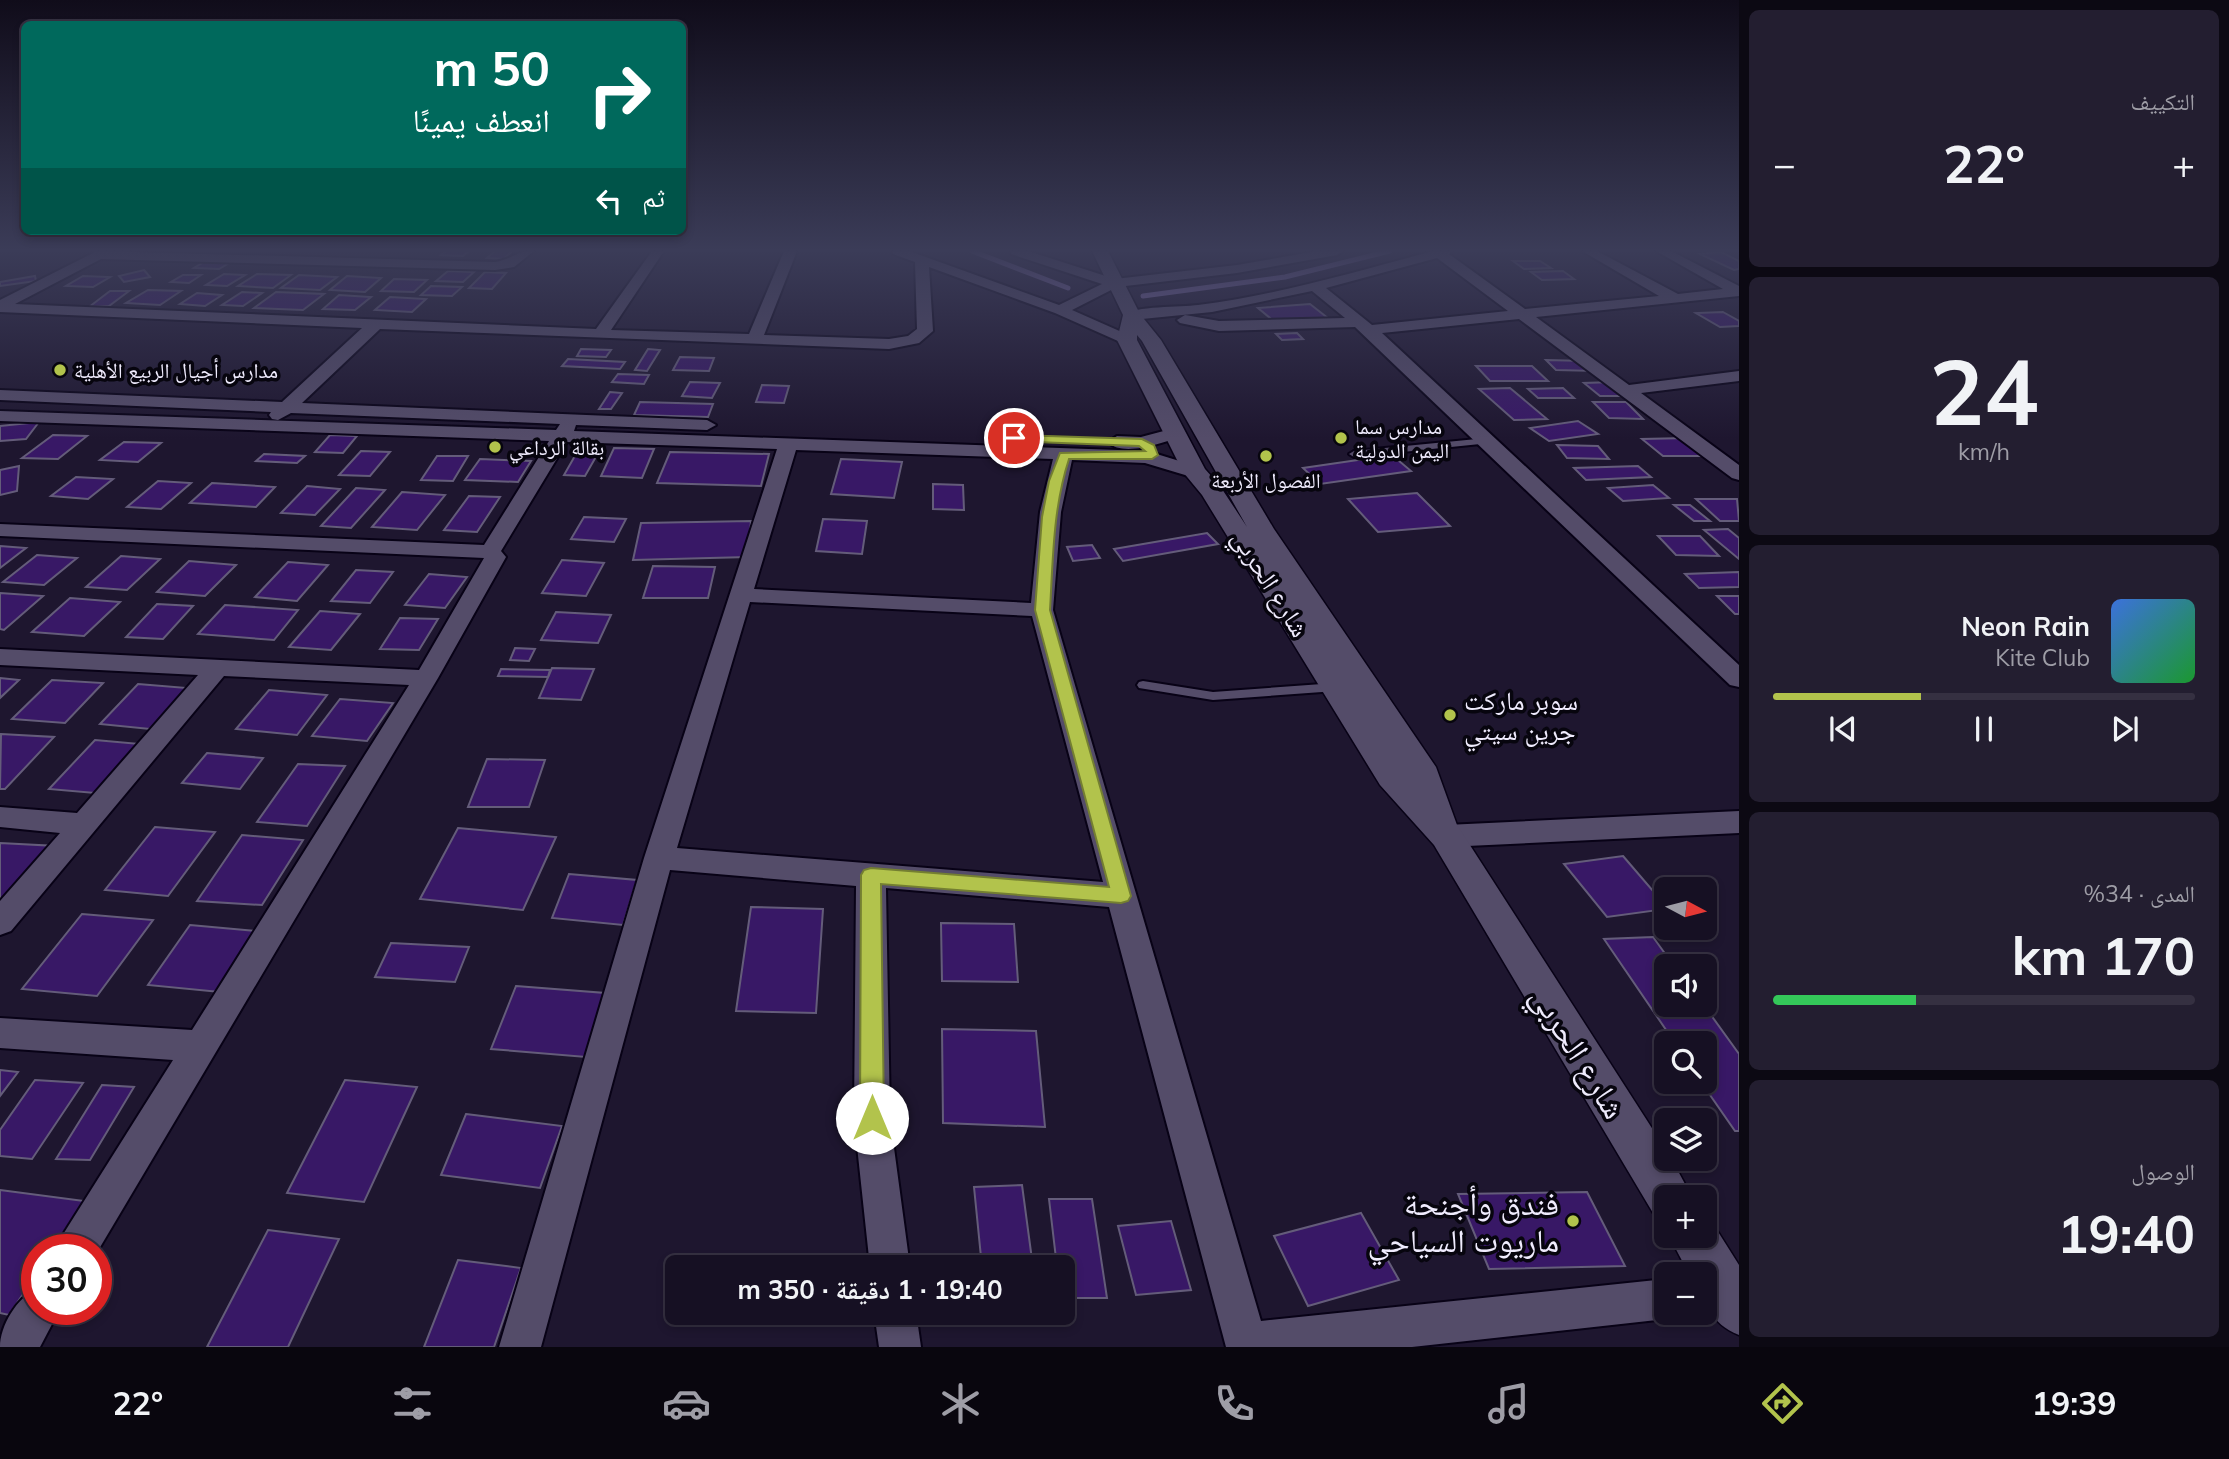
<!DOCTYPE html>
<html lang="ar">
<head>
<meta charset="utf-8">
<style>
  :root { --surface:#161023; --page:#231e30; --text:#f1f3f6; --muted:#9e9da6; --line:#353041; --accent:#b2c34c }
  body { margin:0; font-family:Mulish,"Noto Naskh Arabic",sans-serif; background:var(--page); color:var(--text); direction:rtl; height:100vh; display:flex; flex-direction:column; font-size:26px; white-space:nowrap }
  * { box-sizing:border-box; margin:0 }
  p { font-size:23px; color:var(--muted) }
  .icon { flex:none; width:38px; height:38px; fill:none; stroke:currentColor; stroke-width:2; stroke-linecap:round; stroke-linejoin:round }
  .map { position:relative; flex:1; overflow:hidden; direction:ltr }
  .drawer { display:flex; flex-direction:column; gap:10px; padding:10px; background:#0c0913; width:490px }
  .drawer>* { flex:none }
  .guide { position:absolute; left:21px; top:21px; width:665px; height:214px; border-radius:10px; box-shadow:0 4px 10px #0003,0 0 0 2px var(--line); direction:rtl; background:#00695c; color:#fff; overflow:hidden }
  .needle { width:46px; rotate:97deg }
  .controls { position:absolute; left:1654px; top:877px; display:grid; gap:14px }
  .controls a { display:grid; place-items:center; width:63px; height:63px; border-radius:10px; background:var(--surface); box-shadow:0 4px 10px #0003,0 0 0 2px var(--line); font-size:35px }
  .speed { position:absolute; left:21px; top:1234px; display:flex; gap:14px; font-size:35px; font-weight:700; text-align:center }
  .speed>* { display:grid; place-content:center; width:91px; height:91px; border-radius:50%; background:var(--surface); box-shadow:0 4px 10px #0003,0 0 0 2px var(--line); line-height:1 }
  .speed .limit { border:10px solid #d22; background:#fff; color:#111 }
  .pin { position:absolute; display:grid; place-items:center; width:60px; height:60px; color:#fff; margin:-30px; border:4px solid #fff; border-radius:50%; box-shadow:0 2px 7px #0007 }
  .me { position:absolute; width:77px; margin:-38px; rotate:0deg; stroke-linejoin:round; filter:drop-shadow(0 0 5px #0008) }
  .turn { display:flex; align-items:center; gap:24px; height:147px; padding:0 21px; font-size:32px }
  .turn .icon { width:91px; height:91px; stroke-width:2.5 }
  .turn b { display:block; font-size:49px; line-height:60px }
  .then { display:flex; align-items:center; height:66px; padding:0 21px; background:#0003; gap:14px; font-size:26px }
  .big { font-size:52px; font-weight:700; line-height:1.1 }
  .drawer .widget { flex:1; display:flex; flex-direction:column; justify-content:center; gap:10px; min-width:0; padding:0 24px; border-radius:10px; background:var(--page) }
  .drawer .dial { align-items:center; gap:0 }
  .dial b { font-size:91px; line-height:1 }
  .song { display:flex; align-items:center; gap:21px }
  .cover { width:84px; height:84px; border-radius:10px; background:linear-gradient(135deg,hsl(220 70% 55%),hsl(130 70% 35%)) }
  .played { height:7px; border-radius:4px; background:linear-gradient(90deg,var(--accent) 35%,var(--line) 35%) }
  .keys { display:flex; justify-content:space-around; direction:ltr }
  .heat { display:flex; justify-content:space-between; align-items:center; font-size:38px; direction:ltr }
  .charge { height:10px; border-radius:5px; background:linear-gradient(90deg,#34c759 34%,var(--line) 0) }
  .trip { position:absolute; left:665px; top:1255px; width:410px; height:70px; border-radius:10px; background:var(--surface); box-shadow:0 4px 10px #0003,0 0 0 2px var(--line); font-weight:700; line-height:70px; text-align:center; direction:rtl }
  .tabs { display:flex; height:112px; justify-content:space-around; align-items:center; background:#09060e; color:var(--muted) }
  .tabs .icon { width:49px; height:49px }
  .tabs .current { color:var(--accent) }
  .tabs b { font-size:32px; color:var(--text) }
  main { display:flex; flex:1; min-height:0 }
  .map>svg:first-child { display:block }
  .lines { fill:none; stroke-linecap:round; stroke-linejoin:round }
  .stream { stroke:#826daa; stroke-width:5 }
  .building { fill:#381866; stroke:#645c7a; stroke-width:2 }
  .service-casing { stroke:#080216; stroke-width:4 }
  .minor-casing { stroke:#080216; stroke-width:4 }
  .tertiary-casing { stroke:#080216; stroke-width:3 }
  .service { fill:#544c69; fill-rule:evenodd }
  .minor { fill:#544c69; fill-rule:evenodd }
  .tertiary { fill:#544c69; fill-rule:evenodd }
  .route { fill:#b2c34c; stroke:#747f31; stroke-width:2 }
  .poi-dot { fill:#b2c34c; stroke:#07050e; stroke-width:2.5 }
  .labels { text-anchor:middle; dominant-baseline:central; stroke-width:7; stroke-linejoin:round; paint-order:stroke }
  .far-poi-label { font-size:21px; fill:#efebfd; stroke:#07050e; text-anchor:start }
  .street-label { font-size:26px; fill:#efebfd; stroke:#07050e }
  .poi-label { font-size:26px; fill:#efebfd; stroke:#07050e; text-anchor:start }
  .near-street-label { font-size:32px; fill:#efebfd; stroke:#07050e }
  .near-poi-label { font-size:32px; fill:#efebfd; stroke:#07050e; text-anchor:end }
</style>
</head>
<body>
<main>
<section class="drawer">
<div class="widget"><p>التكييف</p>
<div class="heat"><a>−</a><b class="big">22°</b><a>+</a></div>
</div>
<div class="widget dial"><b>24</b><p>km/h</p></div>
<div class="widget">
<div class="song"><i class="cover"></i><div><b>Neon Rain</b><p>Kite Club</p></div></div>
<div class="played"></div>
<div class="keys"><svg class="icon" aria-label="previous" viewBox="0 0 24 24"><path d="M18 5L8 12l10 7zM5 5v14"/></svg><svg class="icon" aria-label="pause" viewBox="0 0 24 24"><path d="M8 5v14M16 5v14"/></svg><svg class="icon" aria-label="next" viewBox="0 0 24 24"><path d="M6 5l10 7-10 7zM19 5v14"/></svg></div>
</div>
<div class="widget"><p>المدى · 34%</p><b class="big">170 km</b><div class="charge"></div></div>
<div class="widget"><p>الوصول</p><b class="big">19:40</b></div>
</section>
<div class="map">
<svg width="1739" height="1347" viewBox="0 0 1739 1347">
  <rect width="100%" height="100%" fill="#1e162f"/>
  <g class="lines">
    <g class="stream">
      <polyline points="972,251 1068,288"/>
      <polyline points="1143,296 1285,277 1390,251"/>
    </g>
  </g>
  <g class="building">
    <polygon points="155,251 209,251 204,253 153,252"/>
    <polygon points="446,251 469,251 463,256 441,255"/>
    <polygon points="495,251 512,251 504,259 487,258"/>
    <polygon points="1721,252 1739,261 1739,269 1734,270 1700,254"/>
    <polygon points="1513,261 1540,261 1551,268 1524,269"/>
    <polygon points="204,262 229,263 219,269 194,268"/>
    <polygon points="144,270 150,277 124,282 119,276"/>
    <polygon points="448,271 474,272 463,282 436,281"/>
    <polygon points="1563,271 1574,279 1542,280 1531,272"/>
    <polygon points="485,272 506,273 492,289 469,288"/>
    <polygon points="224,274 245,275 227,286 206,285"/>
    <polygon points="257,274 291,275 273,288 238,286"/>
    <polygon points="183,275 201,275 189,283 171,282"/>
    <polygon points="299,275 337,277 320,290 281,288"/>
    <polygon points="35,276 36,281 0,286 0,282"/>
    <polygon points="83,276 110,277 93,287 66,286"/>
    <polygon points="347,276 381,278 365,292 330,290"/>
    <polygon points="394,279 427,280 414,292 381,291"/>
    <polygon points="431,286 462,287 452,296 421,295"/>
    <polygon points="148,290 181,291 160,305 126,303"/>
    <polygon points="110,291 129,291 109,306 89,307"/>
    <polygon points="242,292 262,293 243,306 222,305"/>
    <polygon points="276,292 324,294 303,310 254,308"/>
    <polygon points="197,293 222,295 205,306 180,304"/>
    <polygon points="339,295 371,297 355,310 323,309"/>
    <polygon points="390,297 426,299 412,312 375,310"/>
    <polygon points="1310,304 1329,319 1276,323 1258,308"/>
    <polygon points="1723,312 1739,321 1739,326 1720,327 1696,313"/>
    <polygon points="1297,333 1303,339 1282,340 1276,334"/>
    <polygon points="581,349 611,350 606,357 577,356"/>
    <polygon points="648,349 660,350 647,371 635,370"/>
    <polygon points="680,357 714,358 709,371 673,370"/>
    <polygon points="568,359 625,362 620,369 562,366"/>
    <polygon points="1546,360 1586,361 1596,371 1556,370"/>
    <polygon points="1476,366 1532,366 1548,381 1490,381"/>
    <polygon points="618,374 649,375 644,384 612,382"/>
    <polygon points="690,382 720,383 712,398 682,396"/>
    <polygon points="1614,382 1631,396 1600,396 1584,383"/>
    <polygon points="762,385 789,386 784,403 756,402"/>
    <polygon points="1510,388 1547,419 1514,420 1479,389"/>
    <polygon points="1563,388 1574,398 1538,398 1528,389"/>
    <polygon points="610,392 622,393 611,409 599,409"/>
    <polygon points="640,402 713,404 708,417 634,415"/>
    <polygon points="1593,402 1626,402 1643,419 1609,418"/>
    <polygon points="1578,421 1598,434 1549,441 1530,428"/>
    <polygon points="39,422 26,439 0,441 0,426"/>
    <polygon points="53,435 87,436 58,459 22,458"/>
    <polygon points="330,435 357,436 343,453 315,452"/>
    <polygon points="1688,438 1710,456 1663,456 1642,439"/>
    <polygon points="124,442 161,443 138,462 100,460"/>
    <polygon points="1557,445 1598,446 1609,459 1567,458"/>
    <polygon points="580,447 601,448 585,476 564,475"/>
    <polygon points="614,448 654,449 642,478 601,476"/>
    <polygon points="361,451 390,452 370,476 339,475"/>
    <polygon points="670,452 769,454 761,486 657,483"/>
    <polygon points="264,454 305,456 297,463 256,461"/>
    <polygon points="1392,455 1411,471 1320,484 1303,468"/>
    <polygon points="437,456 468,456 453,481 421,480"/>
    <polygon points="480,459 531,461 518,482 465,480"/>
    <polygon points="841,459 902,462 894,498 831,494"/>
    <polygon points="19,466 17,491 0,495 0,470"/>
    <polygon points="1638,466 1651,477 1586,480 1574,468"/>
    <polygon points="76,477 113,479 88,499 51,496"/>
    <polygon points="158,481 191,483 161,509 127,507"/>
    <polygon points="212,483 275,487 256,507 190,503"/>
    <polygon points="933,484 963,485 964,510 933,509"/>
    <polygon points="1653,485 1669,498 1623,501 1608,488"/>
    <polygon points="307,486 340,489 315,515 281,513"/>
    <polygon points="356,488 385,490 351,528 321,526"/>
    <polygon points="402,492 445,495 417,530 372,527"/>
    <polygon points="1417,493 1450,526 1378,532 1348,499"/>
    <polygon points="469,496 500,497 477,532 444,530"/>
    <polygon points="1696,499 1737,499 1739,521 1720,521"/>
    <polygon points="1674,505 1690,505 1710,521 1694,521"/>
    <polygon points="584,517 626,519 614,542 571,539"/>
    <polygon points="823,519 867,521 862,554 816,551"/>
    <polygon points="751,521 748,557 633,560 641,523"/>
    <polygon points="1728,529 1739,538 1739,559 1704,530"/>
    <polygon points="1207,533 1218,544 1123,561 1114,549"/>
    <polygon points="1658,536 1700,536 1719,556 1676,555"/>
    <polygon points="1092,545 1100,558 1073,561 1067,547"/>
    <polygon points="0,546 26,548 0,568"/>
    <polygon points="37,555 77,558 44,585 3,582"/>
    <polygon points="121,556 160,559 127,590 86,587"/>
    <polygon points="562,560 604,563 586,596 542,593"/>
    <polygon points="189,561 236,565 205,596 157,592"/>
    <polygon points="288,562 328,565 297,601 255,597"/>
    <polygon points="653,566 715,567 708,598 643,598"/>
    <polygon points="356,570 393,572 370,603 331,601"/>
    <polygon points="1739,572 1739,587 1699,588 1685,574"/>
    <polygon points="429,574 467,577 445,608 405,605"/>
    <polygon points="0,593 43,596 4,630 0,629"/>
    <polygon points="1717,596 1739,596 1739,614 1735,614"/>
    <polygon points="70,598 120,602 84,636 32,632"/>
    <polygon points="157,604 193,606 163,639 126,637"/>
    <polygon points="225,605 298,610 274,640 198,634"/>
    <polygon points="320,611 360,614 331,650 289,647"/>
    <polygon points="556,612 611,615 598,643 541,640"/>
    <polygon points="400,618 438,619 419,650 380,649"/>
    <polygon points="515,648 535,649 529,661 510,660"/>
    <polygon points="552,668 594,669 581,700 539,698"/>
    <polygon points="501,669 550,670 548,677 498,676"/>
    <polygon points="0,678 19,680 0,698"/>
    <polygon points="52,680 103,683 65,723 12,719"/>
    <polygon points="138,684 187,688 150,729 100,724"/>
    <polygon points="269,690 327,695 297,735 236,729"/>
    <polygon points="340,699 393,703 367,741 312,736"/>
    <polygon points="1,734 54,737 5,789 0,789"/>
    <polygon points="95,740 140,744 95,793 49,789"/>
    <polygon points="207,753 263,758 240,789 182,783"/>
    <polygon points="487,759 545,760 529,807 468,807"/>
    <polygon points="298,764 345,766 307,826 257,822"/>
    <polygon points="155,827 215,832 168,896 105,890"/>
    <polygon points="458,828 556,837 523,910 420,899"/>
    <polygon points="242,835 303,840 262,905 197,901"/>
    <polygon points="0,843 56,846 0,904"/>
    <polygon points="1623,856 1666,906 1666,909 1607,917 1564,864"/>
    <polygon points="569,874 637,880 623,925 552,918"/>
    <polygon points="751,907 823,909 816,1013 736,1011"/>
    <polygon points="82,914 153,920 97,996 22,989"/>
    <polygon points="941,923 1014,924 1018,982 942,981"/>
    <polygon points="190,925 268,932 230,993 148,985"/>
    <polygon points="1653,937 1674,966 1666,966 1666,1004 1703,1004 1739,1054 1739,1131 1735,1131 1701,1082 1704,1082 1704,1043 1675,1043 1604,939"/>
    <polygon points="391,943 469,947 455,982 375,977"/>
    <polygon points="516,986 618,994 598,1058 491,1049"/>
    <polygon points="942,1029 1036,1031 1045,1127 943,1123"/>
    <polygon points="0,1070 18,1072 0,1096"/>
    <polygon points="35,1080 83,1083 32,1159 0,1156 0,1130"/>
    <polygon points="345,1080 417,1087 364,1202 287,1193"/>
    <polygon points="102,1085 134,1087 90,1160 56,1159"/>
    <polygon points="466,1114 562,1126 540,1188 441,1175"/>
    <polygon points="1022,1185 1033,1267 982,1267 974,1187"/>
    <polygon points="0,1190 84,1201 52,1250 37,1250 37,1273 9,1315 0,1313"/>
    <polygon points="1587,1192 1625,1266 1489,1269 1458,1194"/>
    <polygon points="1049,1199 1092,1199 1107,1298 1062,1298 1062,1267 1057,1267"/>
    <polygon points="1361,1213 1399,1280 1308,1306 1274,1236"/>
    <polygon points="1171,1221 1191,1290 1136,1295 1118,1226"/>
    <polygon points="268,1230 339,1239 288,1347 207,1347"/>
    <polygon points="866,1254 867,1267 801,1267 801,1258"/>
    <polygon points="458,1260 521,1268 494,1347 424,1347"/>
  </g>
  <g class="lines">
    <g class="service-casing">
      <g id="service">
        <polygon points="1487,438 1492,441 1490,443 1354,457 1349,454 1354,451"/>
        <polygon points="1143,681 1213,692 1336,683 1342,687 1336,691 1213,700 1139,688 1137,685 1139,682"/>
      </g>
    </g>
    <g class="minor-casing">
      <g id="minor">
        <path d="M97,251L495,262C510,260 518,250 534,251L514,267L495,270L101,259L15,304L596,329L652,251H664L611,330L749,334L784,251H797L764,335L889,339L908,336L917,329L915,262L893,254L892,251H909L1059,305L1102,284L1011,254L1010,251H1028L1115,279L1237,265L1317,251H1343L1337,255L1237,273L1117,287L1072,310L1133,337L1135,340L1133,343L1127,345L1055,313L929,267L933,331L919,343L889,349L380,329L302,403L707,420L716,425L707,430L576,425L574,431L1147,451L1202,468L1205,472L1195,478L1145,463L1072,460L1061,512L1053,610L1261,1321L1666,1279V1312L1680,1313L1666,1319L1412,1347H1226L1109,907L886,888L890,1118L910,1267H870L854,1118L856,886L670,870L541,1347H499L644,858L777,449L567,442L501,551L506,557L438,678L96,1254V1250H56L62,1236L173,1060L0,1048V1018L192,1030L409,685L224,676L11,931L0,935V901L60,833L0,827V807L77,813L198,675L0,665V649L419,670L484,558L0,536V524L484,545L549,441L0,421V411L556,430L560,424L291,413L278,420L272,419L269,415L271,412L0,400V390L282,402L362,328L0,312V300ZM796,450L1053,459L1040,512L1031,603L754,589ZM750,602L1032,616L1103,882L677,848Z"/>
        <path d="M1433,251H1452L1449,254L1525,309L1659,296L1582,251H1597L1678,294L1723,289L1656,251H1671L1739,286V296L1536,317L1629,385L1739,371V381L1641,393L1739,465V480L1732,478L1519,319L1382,333L1739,665V687L1730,685L1355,327L1219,331L1180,323L1177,320L1185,315L1219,321L1345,318L1312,291L1212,312L1132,320L1124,315C1133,306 1182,307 1198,305C1277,295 1355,272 1433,251ZM1437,258L1508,311L1372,325L1326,288Z"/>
        <path d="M1175,428L1184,433L1181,437C1163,442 1123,458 1108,442L1117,436L1141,437Z"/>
        <polygon points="1739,811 1739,833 1446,847 1436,844 1432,836 1436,828 1446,825"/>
        <path d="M37,1289V1309H60L40,1347H0C0,1326 17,1297 37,1289Z"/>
        <polygon points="874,1312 916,1312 921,1347 879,1347"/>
      </g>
    </g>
    <g class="tertiary-casing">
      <g id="tertiary">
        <path d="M1092,251H1108L1140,314L1161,340L1274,529L1436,767L1457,825L1666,1150V1158H1671L1692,1197H1666V1219L1653,1213L1434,845L1380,785L1202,495L1183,472L1117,340L1123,315ZM1137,335L1142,341L1247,527L1220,486L1205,469L1137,340Z"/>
        <path d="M1704,1217L1710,1219L1739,1265V1335C1710,1323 1704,1304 1704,1274H1689L1669,1236H1704Z"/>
      </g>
    </g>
    <use href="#service" class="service"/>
    <use href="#minor" class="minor"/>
    <use href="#tertiary" class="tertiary"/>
  </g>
  <linearGradient id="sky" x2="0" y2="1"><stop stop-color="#100c1a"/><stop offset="0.57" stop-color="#3b3c58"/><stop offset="1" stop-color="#3b3c58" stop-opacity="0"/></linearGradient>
  <rect width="1739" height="439" fill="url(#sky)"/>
  <path class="route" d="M1014,435L1142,439L1154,445L1158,455L1152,459H1069C1053,508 1053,559 1050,610L1131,896L1128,901L1121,903L881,884L884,1118L880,1126L872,1129L864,1126L860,1118L861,875L864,870L871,868L1109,887L1035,610L1042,517L1049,481L1060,453L1145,451L1139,446L1010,441L1009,438Z"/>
  <g class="poi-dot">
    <circle cx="60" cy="370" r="7"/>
    <circle cx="1341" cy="438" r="7"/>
    <circle cx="495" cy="447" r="7"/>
    <circle cx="1266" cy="456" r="7"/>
    <circle cx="1450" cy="715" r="7"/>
    <circle cx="1573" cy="1221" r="7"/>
  </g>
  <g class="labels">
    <g class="far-poi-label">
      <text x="74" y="370">مدارس أجيال الربيع الأهلية</text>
      <text x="1355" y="426">مدارس سما<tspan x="1355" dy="24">اليمن الدولية</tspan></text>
      <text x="509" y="447">بقالة الرداعي</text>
      <text x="1266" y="480" text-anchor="middle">الفصول الأربعة</text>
    </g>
    <g class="street-label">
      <text transform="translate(1271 583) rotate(58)">شارع الحربي</text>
    </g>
    <g class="poi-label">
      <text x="1464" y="700">سوبر ماركت<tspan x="1464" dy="30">جرين سيتي</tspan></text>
    </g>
    <g class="near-street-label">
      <text transform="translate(1579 1052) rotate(58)">شارع الحربي</text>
    </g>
    <g class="near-poi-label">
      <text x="1559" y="1203">فندق وأجنحة<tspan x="1559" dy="37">ماريوت السياحي</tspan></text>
    </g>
  </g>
</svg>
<div class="controls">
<a><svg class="needle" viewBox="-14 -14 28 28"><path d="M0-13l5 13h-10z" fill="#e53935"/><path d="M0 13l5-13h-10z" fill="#9e9da6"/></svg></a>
<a><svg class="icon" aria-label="sound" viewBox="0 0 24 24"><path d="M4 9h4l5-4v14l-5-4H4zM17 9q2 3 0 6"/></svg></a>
<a><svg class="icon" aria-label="search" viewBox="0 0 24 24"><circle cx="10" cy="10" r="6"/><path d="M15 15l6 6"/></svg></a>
<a><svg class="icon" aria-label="layers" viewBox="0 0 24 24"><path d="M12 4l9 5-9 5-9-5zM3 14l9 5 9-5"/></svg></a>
<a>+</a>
<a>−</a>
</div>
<div class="speed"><div class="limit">30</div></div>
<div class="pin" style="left:1014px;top:438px;background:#d93025"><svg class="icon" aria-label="arrive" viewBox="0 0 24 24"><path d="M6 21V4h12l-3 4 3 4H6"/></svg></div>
<svg class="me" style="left:872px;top:1118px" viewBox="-20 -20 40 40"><circle r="19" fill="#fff"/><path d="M0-13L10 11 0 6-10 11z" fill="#b2c34c"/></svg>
<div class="trip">19:40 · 1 دقيقة · 350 m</div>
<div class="guide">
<div class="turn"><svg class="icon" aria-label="right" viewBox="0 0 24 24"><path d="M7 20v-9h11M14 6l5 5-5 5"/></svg><div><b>50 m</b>انعطف يمينًا</div></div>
<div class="then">ثم<svg class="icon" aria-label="left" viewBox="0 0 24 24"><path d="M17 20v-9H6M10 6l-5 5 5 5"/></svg></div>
</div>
</div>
</main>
<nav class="tabs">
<b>19:39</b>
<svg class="icon current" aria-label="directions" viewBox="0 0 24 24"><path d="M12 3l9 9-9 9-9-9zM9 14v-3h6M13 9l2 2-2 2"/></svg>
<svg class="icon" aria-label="music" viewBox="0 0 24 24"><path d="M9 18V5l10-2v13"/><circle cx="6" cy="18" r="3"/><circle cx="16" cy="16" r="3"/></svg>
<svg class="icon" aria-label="phone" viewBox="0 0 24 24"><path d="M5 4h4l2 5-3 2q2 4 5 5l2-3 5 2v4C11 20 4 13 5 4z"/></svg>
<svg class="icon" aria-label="climate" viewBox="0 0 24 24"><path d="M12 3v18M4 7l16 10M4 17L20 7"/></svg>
<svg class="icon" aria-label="car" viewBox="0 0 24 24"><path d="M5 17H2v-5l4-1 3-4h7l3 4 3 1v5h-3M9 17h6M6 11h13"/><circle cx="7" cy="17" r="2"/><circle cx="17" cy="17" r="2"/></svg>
<svg class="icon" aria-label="filters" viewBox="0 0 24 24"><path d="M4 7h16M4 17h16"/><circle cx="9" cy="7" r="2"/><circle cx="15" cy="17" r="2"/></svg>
<b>22°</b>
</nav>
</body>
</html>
